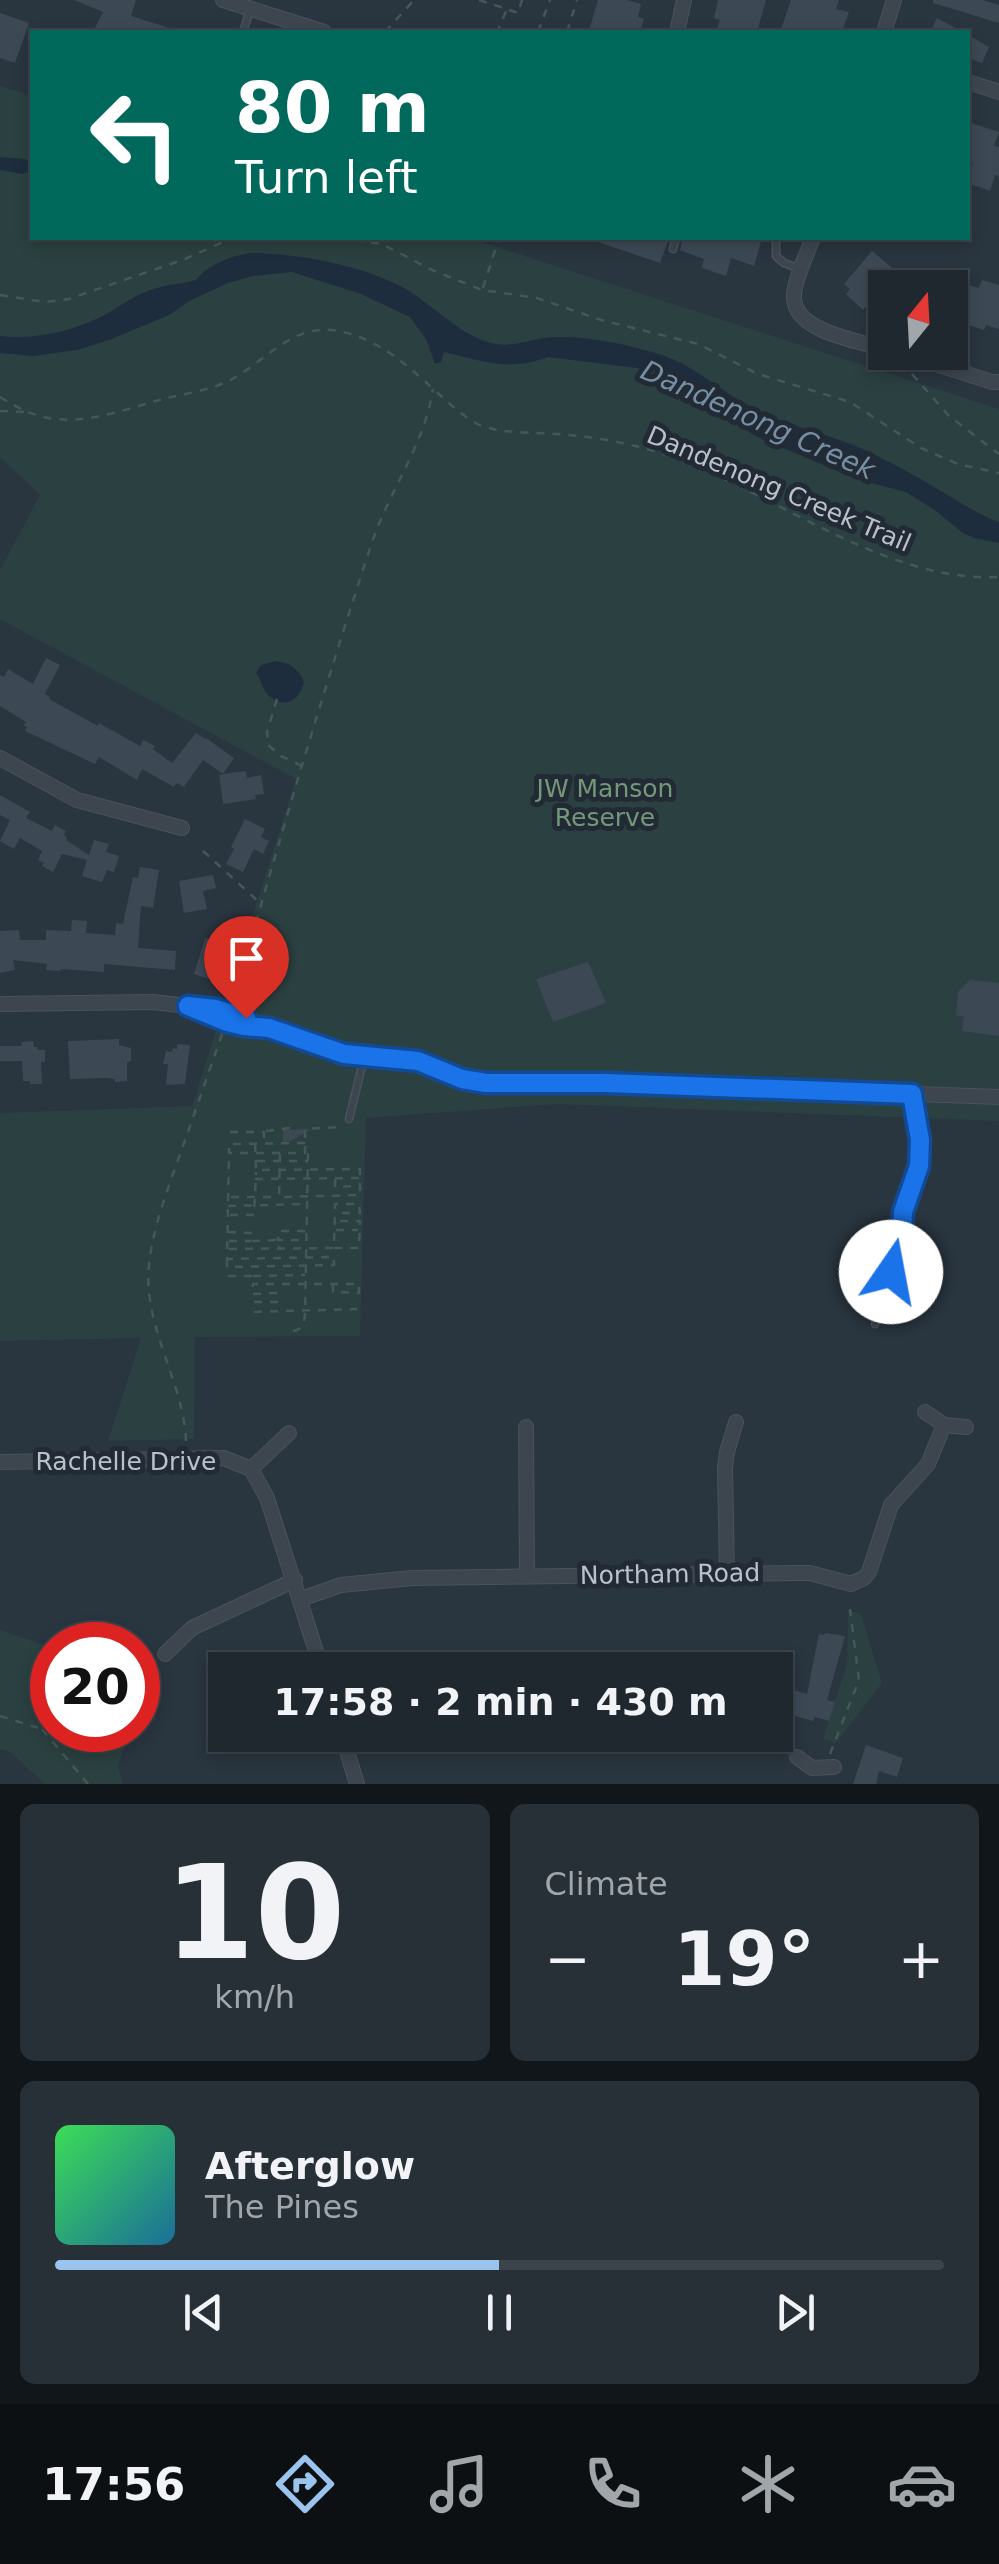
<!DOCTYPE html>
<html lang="en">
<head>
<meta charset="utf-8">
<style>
  :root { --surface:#1f282f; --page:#273037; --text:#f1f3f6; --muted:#a1a6aa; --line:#3c444b; --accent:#9ac3ee }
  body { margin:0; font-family:"DejaVu Sans",sans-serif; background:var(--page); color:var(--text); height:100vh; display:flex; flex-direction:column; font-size:38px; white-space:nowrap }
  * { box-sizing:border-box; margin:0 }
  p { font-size:32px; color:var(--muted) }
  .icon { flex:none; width:55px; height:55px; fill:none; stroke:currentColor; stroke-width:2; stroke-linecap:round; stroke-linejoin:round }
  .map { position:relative; height:1784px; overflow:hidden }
  .side { display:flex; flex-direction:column; gap:20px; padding:20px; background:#11161a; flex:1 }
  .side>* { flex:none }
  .top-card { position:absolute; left:30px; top:30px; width:940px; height:210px; border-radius:0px; box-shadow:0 5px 15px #0003,0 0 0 2px var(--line); background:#00695c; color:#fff; overflow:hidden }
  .needle { width:65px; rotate:18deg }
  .buttons { position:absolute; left:868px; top:270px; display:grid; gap:20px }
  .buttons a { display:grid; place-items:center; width:100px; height:100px; border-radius:0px; background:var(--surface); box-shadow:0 5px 15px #0003,0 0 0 2px var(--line); font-size:50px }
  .speed { position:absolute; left:30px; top:1622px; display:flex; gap:20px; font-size:50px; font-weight:700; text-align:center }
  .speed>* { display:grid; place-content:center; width:130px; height:130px; border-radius:50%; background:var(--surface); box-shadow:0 5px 15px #0003,0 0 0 2px var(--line); line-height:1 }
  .speed .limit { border:15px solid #d22; background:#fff; color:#111 }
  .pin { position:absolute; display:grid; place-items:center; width:85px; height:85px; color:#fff; margin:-102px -42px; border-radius:50% 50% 50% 0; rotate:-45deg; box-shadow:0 0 10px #0007 }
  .pin .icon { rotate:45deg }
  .me { position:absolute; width:110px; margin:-55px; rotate:12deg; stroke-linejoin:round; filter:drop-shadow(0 0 8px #0008) }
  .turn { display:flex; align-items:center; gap:35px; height:210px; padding:0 40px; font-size:45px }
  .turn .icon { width:130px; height:130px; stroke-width:2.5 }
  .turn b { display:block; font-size:70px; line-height:85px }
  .big { font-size:75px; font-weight:700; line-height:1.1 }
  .side .card { flex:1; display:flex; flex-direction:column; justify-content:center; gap:15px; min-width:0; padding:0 35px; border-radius:15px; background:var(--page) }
  .side .dial { align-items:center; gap:0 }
  .dial b { font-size:130px; line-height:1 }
  .song { display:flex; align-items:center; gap:30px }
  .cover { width:120px; height:120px; border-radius:15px; background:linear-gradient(135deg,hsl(130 70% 55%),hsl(200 70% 35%)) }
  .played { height:10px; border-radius:5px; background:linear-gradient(90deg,var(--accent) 50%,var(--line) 50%) }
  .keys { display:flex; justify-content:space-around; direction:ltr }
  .heat { display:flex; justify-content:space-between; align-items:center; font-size:55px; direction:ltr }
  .side .tiles { flex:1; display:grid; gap:20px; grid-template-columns:1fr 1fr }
  .card:last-child { grid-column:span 2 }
  .trip { position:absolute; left:208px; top:1652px; width:585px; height:100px; border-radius:0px; background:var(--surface); box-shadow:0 5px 15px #0003,0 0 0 2px var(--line); font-weight:700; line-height:100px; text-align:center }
  .dock { display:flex; height:160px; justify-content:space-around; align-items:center; background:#0c1013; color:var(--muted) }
  .dock .icon { width:70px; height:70px }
  .dock .selected { color:var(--accent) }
  .dock b { font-size:45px; color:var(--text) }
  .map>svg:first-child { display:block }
  .green { fill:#2b4040 }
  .water { fill:#1d2d3d }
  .building { fill:#3c4955 }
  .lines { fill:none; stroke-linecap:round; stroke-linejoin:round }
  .service-casing { stroke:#4a525c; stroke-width:9 }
  .minor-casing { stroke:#4a525c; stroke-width:16 }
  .path { stroke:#445858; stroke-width:2.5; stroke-dasharray:8 8; stroke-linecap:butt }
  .service { stroke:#3d464f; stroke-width:6 }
  .minor { stroke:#3d464f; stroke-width:14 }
  .route-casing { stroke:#114b97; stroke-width:25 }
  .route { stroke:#1a73e8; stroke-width:18 }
  .labels { text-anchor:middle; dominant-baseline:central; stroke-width:10; stroke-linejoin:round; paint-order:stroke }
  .street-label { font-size:25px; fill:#bac1ca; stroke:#222b35 }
  .park-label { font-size:25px; fill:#739878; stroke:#222b35 }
  .water-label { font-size:28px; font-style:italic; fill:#778fa5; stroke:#222b35 }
</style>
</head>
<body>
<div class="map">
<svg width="999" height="1784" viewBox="0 0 999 1784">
  <rect width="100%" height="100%" fill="#29353f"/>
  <g class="green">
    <polygon points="0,86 32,96 32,238 469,238 999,409 999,1121 557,1104 366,1118 360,1336 195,1337 194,1439 108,1441 141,1338 0,1341 0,1113 192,1106 296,779 0,619 0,570 40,495 0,457"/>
    <polygon points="848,1610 861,1614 882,1683 836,1743 823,1739 847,1664"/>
    <polygon points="0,1630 42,1644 61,1645 52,1645 52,1730 130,1730 118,1766 123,1784 45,1784 10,1752 0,1749"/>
  </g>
  <g class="water">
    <polygon points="0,157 25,159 32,163 32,171 22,174 0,170"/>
    <path d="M249,253C296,253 362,265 404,288C433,305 454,330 487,342C509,350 531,338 554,337C588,336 627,344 659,354C694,365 719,390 751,407C787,426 828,433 865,450C890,462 915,475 939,490C958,501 977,514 999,522V543L974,538L963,533L936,511L906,492L856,479L755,436L745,429L720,407L675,387L669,379L653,370L548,357C506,372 484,361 444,352L441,362L435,364L426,339L410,317L361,294L292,272L253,276L228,283L189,301L169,315L109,340L77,350L34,356L0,353V336C38,340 74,331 108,313C120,307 130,298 143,293C164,284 176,285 196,280C209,264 229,257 249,253Z"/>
    <path d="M276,661C290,663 299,669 304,682C299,701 285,710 268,695C262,689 261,679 256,673L261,665Z"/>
  </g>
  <g class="building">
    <polygon points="74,0 136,0 131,16 176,30 176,32 93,32 103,12"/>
    <polygon points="598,0 627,0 641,4 638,17 644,19 640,32 597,32 589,30"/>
    <polygon points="718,0 766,0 757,32 716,32 720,20 714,18"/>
    <polygon points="791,0 839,0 836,9 849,12 842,32 780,32"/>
    <polygon points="933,0 983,0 999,5 999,23 933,3"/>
    <polygon points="0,13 29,23 15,63 0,58"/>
    <polygon points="937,18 963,32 930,32"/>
    <polygon points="968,35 989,47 982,63 968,58"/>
    <polygon points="968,122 999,132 994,146 999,147 999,176 995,175 990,191 968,183 973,162 968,162"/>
    <polygon points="593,238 669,238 660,263 592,240"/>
    <polygon points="683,238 762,238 754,266 731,258 726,276 702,268 704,259 680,250"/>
    <polygon points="872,251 896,271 885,284 885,314 865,307 863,310 846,294 850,289 844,284"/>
    <polygon points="950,279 979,288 982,280 999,285 999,329 986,325 984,330 969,325 970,322 950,315"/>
    <polygon points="46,658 60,665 45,694 50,697 49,699 98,726 99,723 140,746 143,740 155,746 153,749 172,763 196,733 205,739 206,738 234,758 223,774 246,771 247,778 261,775 264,794 255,795 256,799 223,804 219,775 223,774 203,760 184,787 177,783 174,787 142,769 137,780 99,757 95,764 25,731 27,727 24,725 26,722 0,706 0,675 4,677 8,669 33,684"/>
    <polygon points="0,795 30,812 26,818 52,831 55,825 66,831 64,835 67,838 66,840 89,855 94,840 109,844 106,852 119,856 114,872 107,870 102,882 82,876 87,860 62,854 53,872 42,866 44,863 38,860 42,851 20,838 14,849 0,841 10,820 0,815"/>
    <polygon points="245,819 265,829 261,837 269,841 263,854 254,849 243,872 226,864 234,849 231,847"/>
    <polygon points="140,867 159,870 153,908 141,906 138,948 176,951 175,970 104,964 104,972 61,969 60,971 46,970 47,964 13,960 15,970 0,973 0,931 19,930 20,940 46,940 46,930 71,931 72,920 87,921 86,933 115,935 116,923 123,924 133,877 138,878"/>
    <polygon points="213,875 216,888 203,891 207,909 184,913 179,881"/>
    <polygon points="205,938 216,940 216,942 227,946 216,981 194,974"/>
    <polygon points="588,962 606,1003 553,1022 536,979"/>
    <polygon points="970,980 999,983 999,1036 962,1031 964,1016 956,1016 958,992"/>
    <polygon points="119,1039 119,1045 131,1048 131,1061 127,1062 127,1081 115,1082 115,1079 108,1078 70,1079 68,1041"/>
    <polygon points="33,1041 34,1047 37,1047 38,1050 45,1050 45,1062 41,1062 42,1084 30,1084 30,1081 23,1081 22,1061 0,1061 0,1046 22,1046 21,1042"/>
    <polygon points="177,1044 190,1045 185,1084 166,1085 168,1064 163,1064 166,1051 172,1052 173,1048 177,1049"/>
    <polygon points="310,1129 291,1141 283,1142 283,1130"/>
    <polygon points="825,1633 845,1636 827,1700 835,1702 829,1721 815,1717 813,1721 792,1715 789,1724 775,1719 785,1687 807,1694 819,1634 824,1635"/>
    <polygon points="866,1745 903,1758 897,1777 879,1771 876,1784 853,1784"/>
  </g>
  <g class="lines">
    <g class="service-casing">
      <g id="service">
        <polyline points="243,32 250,10"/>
        <polyline points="776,238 776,256 784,263 798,268"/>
        <polyline points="673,249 676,238"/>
        <polyline points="349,1119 364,1058"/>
        <polyline points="875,1324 901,1237 903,1212 919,1166 920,1140 912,1095"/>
      </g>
    </g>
    <g class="minor-casing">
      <g id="minor">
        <polyline points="223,0 324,32"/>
        <polyline points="677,32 684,0"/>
        <polyline points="884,32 894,0"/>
        <polyline points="968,82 999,92"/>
        <path d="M813,238C807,253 793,283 794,298C795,332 859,341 885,349"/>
        <polyline points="898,352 992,382 999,382"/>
        <polyline points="0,758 77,800 182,828"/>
        <polyline points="0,1004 153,1002 216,1009 251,1020"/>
        <polyline points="269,1028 344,1054 372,1058 407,1059 462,1079 486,1083 606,1083 999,1097"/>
        <polyline points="925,1412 944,1425 966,1427"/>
        <polyline points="526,1427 527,1576"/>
        <polyline points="0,1462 224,1458 251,1469 267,1498 322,1670"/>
        <polyline points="251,1469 289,1433"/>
        <polyline points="727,1574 725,1468 727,1452 736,1422"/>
        <polyline points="301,1599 341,1585 412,1578 795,1573 810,1573 851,1584 864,1578 869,1572 891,1505 928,1464 944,1425"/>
        <polyline points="165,1654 192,1628 295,1580"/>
        <polyline points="342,1735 357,1784"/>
        <polyline points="797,1757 812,1768 834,1767"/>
      </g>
    </g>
    <g class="path">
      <polyline points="479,0 507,9 497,32"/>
      <polyline points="509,10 518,13 522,0"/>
      <polyline points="385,32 414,0"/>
      <polyline points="538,32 550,0"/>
      <polyline points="567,32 577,0"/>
      <polyline points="339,238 382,244 432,270 482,290 537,298 601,320 698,344 758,374 850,402 921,448 937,455 958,464 999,473"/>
      <polyline points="483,288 499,238"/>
      <polyline points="0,295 45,302 69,299 185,259 232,238"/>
      <polyline points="912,374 949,416 999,454"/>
      <path d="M0,397C18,408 34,417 56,419C92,423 132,407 167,398C188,393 212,390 232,379C264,362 291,326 331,330C376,335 408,366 440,395C452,406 466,419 482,426C505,434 533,432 557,434C588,436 617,441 647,449C762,481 877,583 999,577"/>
      <polyline points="0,411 24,412"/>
      <polyline points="277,699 267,732 268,745 281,756 302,766"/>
      <polyline points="203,851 260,903"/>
      <path d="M234,1000C277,847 322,695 371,545C389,491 424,446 433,389"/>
      <polyline points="266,1131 290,1128"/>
      <polyline points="230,1132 264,1132 264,1142"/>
      <polyline points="305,1143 229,1144 229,1153 305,1153 305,1129 339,1127"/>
      <polyline points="255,1144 256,1170 360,1169 360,1195 279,1197 280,1153"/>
      <polyline points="257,1161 308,1161"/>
      <polyline points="255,1179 359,1178"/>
      <polyline points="335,1179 335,1187 360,1186"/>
      <polyline points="231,1197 278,1197"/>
      <polyline points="228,1206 305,1204"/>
      <polyline points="230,1215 254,1215 256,1172"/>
      <polyline points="336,1230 358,1230"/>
      <polyline points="305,1231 279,1231 278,1240 305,1240"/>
      <polyline points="228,1232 253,1233 253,1241 278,1240 279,1247"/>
      <polyline points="229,1241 251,1241"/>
      <polyline points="334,1248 359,1248 360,1221 336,1221"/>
      <path d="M229,1249L334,1248C334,1233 335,1219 335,1204H359L360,1213H335"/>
      <polyline points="227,1259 227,1267 334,1265 334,1257 227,1259 229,1153"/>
      <polyline points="228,1276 253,1276 253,1269"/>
      <polyline points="253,1276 305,1275"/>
      <polyline points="254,1302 277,1302 277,1293 252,1294 253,1284 359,1284 359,1293 333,1292 333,1284"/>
      <polyline points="254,1312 357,1309"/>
      <path d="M293,1331C302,1330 304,1324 305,1315L308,1153H306"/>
      <path d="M186,1441C184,1390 154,1343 149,1292C144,1245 169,1187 184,1143C198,1104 211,1065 225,1026"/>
      <polyline points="138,1664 140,1662"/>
      <polyline points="0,1716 42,1729 52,1722"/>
      <polyline points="42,1729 88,1784"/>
      <polyline points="830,1754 859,1680 850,1609"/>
    </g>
    <use href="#service" class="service"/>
    <use href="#minor" class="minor"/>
  </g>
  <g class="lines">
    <g class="route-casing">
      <polyline id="route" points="246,1018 216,1009 188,1006 227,1022 244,1026 269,1028 344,1054 418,1061 462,1079 486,1083 606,1083 912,1094 920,1140 919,1166 903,1212 902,1237 891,1272"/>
    </g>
    <use href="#route" class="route"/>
  </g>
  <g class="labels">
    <g class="street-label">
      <text transform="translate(779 489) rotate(23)">Dandenong Creek Trail</text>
      <text x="126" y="1461">Rachelle Drive</text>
      <text transform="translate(670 1574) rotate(-1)">Northam Road</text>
    </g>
    <g class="park-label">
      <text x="605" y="788">JW Manson<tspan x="605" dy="29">Reserve</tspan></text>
    </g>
    <g class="water-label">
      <text transform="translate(758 420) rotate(24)">Dandenong Creek</text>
    </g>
  </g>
</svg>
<div class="buttons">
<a><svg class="needle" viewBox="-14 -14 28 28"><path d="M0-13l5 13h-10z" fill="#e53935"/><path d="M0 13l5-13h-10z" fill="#a1a6aa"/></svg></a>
</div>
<div class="speed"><div class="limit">20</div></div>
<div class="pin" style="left:246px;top:1018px;background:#d93025"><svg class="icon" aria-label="arrive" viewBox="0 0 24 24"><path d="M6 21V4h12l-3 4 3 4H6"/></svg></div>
<svg class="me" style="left:891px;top:1272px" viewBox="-20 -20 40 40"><circle r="19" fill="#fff"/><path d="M0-13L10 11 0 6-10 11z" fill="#1a73e8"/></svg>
<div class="trip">17:58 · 2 min · 430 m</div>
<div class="top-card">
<div class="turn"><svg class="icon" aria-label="left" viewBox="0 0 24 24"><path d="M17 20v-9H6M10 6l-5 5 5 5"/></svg><div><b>80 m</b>Turn left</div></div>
</div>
</div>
<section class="side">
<div class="tiles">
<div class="card dial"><b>10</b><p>km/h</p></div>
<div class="card"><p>Climate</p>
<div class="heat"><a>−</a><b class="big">19°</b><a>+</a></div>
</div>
<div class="card">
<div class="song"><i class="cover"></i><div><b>Afterglow</b><p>The Pines</p></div></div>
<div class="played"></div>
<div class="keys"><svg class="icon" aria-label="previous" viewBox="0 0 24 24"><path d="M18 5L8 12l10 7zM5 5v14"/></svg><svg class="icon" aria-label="pause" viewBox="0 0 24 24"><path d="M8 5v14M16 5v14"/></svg><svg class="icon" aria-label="next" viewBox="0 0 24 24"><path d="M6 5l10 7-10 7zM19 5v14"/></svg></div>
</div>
</div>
</section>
<nav class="dock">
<b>17:56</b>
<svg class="icon selected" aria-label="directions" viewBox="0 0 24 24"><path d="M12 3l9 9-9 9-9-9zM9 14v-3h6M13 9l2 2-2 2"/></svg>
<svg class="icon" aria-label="music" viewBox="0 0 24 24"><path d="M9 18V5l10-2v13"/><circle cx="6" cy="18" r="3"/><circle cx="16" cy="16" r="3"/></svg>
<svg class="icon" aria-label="phone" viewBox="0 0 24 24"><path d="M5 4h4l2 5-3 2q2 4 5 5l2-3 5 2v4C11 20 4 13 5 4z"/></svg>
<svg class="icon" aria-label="climate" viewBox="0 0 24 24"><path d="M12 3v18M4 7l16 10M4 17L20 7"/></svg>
<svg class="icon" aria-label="car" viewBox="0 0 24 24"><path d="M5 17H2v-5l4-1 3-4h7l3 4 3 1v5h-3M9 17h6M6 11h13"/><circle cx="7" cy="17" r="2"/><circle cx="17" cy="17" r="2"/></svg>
</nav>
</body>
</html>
